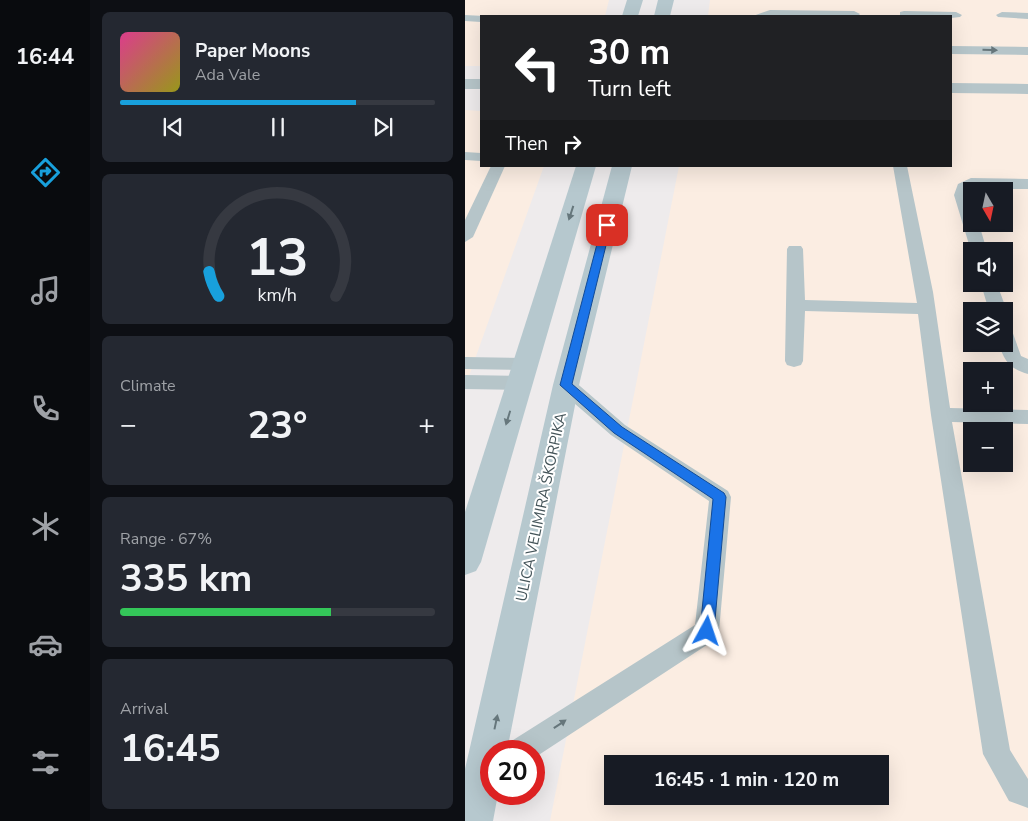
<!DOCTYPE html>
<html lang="en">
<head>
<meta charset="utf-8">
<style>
  :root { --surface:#171b24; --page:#242831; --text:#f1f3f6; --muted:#9ea1a6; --line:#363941; --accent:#18a0dc }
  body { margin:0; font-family:"Nunito Sans",sans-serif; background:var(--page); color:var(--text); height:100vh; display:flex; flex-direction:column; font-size:19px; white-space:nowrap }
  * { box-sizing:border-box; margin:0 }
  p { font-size:16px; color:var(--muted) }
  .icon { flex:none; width:28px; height:28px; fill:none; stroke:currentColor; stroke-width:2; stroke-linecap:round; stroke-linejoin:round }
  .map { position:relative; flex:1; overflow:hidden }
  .side { display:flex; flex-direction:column; gap:12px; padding:12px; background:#0d0f14; width:375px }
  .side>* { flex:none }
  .guide { position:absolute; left:15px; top:15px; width:472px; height:152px; border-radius:0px; box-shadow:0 5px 20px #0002; background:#202124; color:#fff; overflow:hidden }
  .needle { width:32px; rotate:171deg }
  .fabs { position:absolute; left:498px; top:182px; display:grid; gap:10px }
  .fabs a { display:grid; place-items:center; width:50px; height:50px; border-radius:0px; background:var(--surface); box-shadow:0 5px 20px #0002; font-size:25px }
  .speed { position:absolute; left:15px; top:740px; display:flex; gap:10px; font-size:25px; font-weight:700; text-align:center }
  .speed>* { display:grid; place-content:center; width:65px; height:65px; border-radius:50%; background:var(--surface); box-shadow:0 5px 20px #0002; line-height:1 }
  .speed .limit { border:8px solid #d22; background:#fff; color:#111 }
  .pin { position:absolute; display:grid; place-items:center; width:42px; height:42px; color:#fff; margin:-21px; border-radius:10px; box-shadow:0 2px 8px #0006 }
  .me { position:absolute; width:55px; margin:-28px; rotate:5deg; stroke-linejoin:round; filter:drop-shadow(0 0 4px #0008) }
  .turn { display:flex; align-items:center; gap:18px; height:105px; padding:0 25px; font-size:22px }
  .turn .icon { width:65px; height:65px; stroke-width:2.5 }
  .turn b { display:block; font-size:35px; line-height:42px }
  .then { display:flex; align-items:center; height:48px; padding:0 25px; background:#0003; gap:10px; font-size:19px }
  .big { font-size:38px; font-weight:700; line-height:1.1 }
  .side .tile { flex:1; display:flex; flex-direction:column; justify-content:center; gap:8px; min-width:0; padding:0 18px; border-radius:8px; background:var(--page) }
  .side .dial { align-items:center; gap:0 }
  .dial svg { height:130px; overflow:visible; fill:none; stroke:var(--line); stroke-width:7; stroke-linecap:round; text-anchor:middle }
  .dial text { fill:var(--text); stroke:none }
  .song { display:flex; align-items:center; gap:15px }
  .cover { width:60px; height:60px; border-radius:8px; background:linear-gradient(135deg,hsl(330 70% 55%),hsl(60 70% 35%)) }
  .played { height:5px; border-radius:2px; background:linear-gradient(90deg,var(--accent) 75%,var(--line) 75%) }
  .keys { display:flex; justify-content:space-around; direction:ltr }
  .heat { display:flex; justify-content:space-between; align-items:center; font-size:28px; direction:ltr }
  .charge { height:8px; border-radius:4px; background:linear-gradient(90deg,#34c759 67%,var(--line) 0) }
  .trip { position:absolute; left:139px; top:755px; width:285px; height:50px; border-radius:0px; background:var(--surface); box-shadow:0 5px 20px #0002; font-weight:700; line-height:50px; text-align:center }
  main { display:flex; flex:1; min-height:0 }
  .menu { display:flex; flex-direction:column; width:90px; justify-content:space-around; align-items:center; background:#090b0e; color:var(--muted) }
  .menu .icon { width:35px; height:35px }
  .menu .current { color:var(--accent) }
  .menu b { font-size:22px; color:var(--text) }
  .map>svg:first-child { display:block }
  .commercial { fill:#fbede2; fill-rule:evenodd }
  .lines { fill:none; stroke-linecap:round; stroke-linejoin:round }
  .service { fill:#b6c5c9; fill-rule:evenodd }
  .minor { fill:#b6c5c9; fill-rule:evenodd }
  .secondary { fill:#b6c8ce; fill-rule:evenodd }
  .oneway { fill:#66767b }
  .oneway2 { fill:#66777c }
  .route { fill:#1a73e8; stroke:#114b97 }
  .labels { text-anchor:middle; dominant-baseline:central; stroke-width:4; stroke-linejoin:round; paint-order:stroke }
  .street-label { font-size:15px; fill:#445459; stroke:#fff }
</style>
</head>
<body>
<main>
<nav class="menu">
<b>16:44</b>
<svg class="icon current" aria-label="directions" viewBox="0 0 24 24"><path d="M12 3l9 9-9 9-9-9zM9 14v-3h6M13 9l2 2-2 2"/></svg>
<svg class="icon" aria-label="music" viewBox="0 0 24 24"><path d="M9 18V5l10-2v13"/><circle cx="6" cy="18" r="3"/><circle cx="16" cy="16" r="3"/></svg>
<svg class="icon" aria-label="phone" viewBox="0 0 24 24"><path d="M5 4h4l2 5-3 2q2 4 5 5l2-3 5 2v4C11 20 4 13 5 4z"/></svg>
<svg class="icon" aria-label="climate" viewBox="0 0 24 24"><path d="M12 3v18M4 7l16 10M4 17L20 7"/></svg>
<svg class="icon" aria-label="car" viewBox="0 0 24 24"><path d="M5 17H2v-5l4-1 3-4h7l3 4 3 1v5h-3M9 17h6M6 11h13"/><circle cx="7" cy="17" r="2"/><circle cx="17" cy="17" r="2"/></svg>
<svg class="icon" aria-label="filters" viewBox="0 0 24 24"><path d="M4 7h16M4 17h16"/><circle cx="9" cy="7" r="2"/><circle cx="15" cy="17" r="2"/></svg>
</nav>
<section class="side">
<div class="tile">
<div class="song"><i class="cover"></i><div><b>Paper Moons</b><p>Ada Vale</p></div></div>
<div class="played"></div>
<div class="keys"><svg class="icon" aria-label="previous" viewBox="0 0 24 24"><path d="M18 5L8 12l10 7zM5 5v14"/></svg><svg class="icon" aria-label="pause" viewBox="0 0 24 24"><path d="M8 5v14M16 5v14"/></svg><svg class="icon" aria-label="next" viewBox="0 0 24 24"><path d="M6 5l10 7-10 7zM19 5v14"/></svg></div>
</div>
<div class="tile dial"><svg viewBox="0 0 100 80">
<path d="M14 69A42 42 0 1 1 86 69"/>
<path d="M14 69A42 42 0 0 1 8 54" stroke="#18a0dc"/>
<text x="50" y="56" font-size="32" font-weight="700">13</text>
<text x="50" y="72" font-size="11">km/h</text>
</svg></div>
<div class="tile"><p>Climate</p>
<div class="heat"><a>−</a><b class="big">23°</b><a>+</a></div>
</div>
<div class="tile"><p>Range · 67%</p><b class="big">335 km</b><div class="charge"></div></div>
<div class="tile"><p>Arrival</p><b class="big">16:45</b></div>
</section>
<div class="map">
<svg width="563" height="821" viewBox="0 0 563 821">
  <rect width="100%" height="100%" fill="#eeebec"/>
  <g class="commercial">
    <polygon points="0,0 144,0 140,16 16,16 16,66 0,66"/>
    <path d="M245,0H563V821H85L214,166H486V16H243ZM506,191H539V224H506ZM506,251H539V284H506ZM506,311H539V344H506ZM506,371H539V404H506ZM506,431H539V464H506ZM148,764H415V796H148Z"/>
    <polygon points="0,110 16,111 16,166 79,166 0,387"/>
  </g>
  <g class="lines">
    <g class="service">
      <polygon points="305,10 389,11 395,14 393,16 288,16"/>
      <polygon points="439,11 491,12 497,15 495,17 486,18 486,16 435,16 435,12"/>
      <polygon points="537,12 563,13 563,19 533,17 531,15"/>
      <polygon points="0,15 19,16 16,16 16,22 0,21"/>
      <polygon points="486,46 563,47 563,55 486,54"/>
      <polygon points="0,152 16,153 16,161 0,160"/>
      <polygon points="26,166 40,166 8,237 0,242 0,220"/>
      <polygon points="428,166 442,166 468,292 485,408 563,410 563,424 487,422 545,750 563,779 563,808 544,801 518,754 466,415 453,314 340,311 338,361 336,365 329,367 322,365 320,361 322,249 324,246 336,246 338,249 340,300 452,303"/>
      <polygon points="506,178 563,179 563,189 505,189 506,224 514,224 522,251 506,251 489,195 493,184"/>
      <polygon points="516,284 532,284 542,311 539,315 539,311 524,311"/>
      <path d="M539,323L545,325L556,356L563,359V374C545,369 539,361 534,344H539Z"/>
      <polygon points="0,357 60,358 67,359 69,364 67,369 60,370 0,369"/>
      <polygon points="0,375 54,376 61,378 64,383 61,388 54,390 0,389"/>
      <polygon points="101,378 108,380 160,425 263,491 266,497 254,631 251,639 69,758 69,751 41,751 45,742 230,625 244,501 146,435 94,390 91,385 94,380"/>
    </g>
    <g class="minor">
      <rect x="0" y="79" width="16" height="10"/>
      <polygon points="486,83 563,84 563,94 486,93"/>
    </g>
    <g class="secondary">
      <polygon points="162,0 178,0 173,16 157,16"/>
      <polygon points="193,0 209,0 205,16 189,16"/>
      <polygon points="111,166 131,166 16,562 11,571 0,575 0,512"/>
      <polygon points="147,166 167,166 114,385 42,751 26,751 26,794 33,794 28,821 0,821 0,769 88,385"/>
    </g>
  </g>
  <defs><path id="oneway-solid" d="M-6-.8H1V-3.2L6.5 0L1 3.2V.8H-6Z" transform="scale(1.25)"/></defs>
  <g class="oneway">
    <use href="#oneway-solid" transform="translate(525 50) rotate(1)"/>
    <use href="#oneway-solid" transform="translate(95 724) rotate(-34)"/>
  </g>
  <g class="oneway2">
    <use href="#oneway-solid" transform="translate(106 213) rotate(108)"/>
    <use href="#oneway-solid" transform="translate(43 418) rotate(107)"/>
    <use href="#oneway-solid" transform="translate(31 722) rotate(-78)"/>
  </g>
  <polygon class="route" points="142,222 146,225 107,384 157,427 259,493 261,497 249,631 247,635 242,637 237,635 235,631 248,499 149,433 95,385 137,225"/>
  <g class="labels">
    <g class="street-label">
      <text transform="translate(76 507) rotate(-78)">ULICA VELIMIRA ŠKORPIKA</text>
    </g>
  </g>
</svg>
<div class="fabs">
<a><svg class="needle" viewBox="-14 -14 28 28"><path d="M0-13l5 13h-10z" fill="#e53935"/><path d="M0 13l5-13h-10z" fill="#9ea1a6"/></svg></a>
<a><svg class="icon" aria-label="sound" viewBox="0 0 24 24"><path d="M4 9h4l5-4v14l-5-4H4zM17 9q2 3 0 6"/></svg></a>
<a><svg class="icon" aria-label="layers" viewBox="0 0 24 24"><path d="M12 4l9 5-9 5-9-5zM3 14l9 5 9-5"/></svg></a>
<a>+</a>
<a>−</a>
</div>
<div class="speed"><div class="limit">20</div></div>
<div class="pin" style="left:142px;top:225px;background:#d93025"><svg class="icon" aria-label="arrive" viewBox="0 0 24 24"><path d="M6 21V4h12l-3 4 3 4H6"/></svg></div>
<svg class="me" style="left:242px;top:631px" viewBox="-20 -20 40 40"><path d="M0-17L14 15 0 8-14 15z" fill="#1a73e8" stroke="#fff" stroke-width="4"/></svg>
<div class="trip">16:45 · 1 min · 120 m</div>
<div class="guide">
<div class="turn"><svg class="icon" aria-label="left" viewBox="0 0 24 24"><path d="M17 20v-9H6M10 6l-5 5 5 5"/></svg><div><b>30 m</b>Turn left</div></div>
<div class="then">Then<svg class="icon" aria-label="right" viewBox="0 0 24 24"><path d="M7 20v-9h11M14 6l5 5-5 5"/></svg></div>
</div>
</div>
</main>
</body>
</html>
